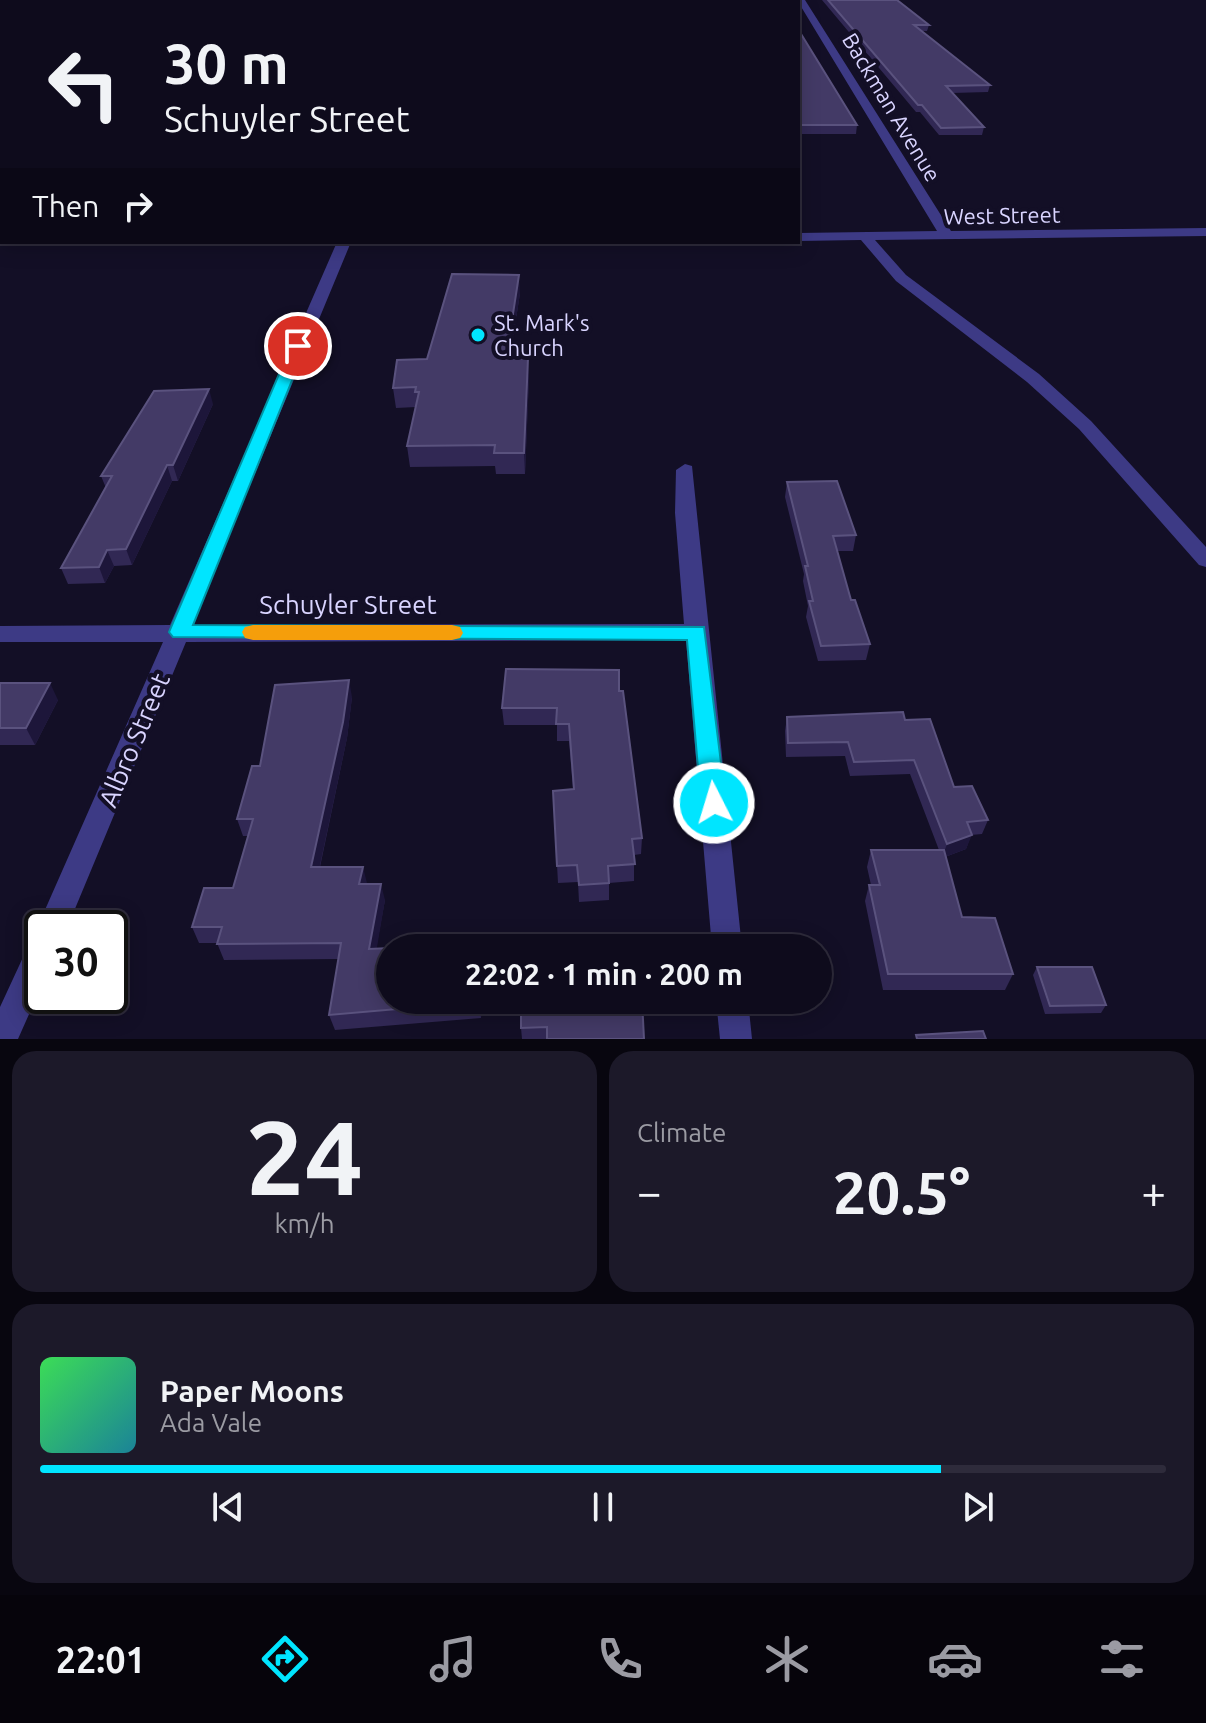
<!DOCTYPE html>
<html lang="en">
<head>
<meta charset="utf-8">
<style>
  :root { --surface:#0e0b1c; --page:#1c1929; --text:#f1f3f6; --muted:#9b9ba3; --line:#2e2b3b; --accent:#00e5ff }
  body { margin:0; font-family:Ubuntu,sans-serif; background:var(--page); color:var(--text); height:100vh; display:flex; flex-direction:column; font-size:30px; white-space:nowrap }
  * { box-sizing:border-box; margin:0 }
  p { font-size:26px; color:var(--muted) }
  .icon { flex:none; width:44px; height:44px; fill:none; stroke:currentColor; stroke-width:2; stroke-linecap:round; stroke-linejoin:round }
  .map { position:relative; height:1039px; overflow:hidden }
  .side { display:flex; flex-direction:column; gap:12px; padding:12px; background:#08060f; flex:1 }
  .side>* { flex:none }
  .top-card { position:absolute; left:0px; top:0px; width:800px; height:244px; box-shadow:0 4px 20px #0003,0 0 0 2px var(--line); background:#0e0b1c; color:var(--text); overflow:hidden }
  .speed { position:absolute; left:24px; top:910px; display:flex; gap:16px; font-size:40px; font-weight:700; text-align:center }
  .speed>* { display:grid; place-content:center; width:104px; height:104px; border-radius:50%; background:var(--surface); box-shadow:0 4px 20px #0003,0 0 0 2px var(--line); line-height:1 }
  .speed .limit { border:4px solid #111; border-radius:12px; background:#fff; color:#111 }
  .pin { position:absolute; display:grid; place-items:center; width:68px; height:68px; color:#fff; margin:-34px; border:4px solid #fff; border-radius:50%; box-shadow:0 2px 8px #0007 }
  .me { position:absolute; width:88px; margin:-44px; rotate:355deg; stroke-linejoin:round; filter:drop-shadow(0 0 6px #0008) }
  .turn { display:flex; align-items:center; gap:28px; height:168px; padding:0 32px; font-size:36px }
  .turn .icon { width:104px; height:104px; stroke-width:2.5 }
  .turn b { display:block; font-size:56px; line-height:68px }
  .then { display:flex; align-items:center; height:76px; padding:0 32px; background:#0003; gap:16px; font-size:30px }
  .big { font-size:60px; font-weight:700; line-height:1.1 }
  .side .tile { flex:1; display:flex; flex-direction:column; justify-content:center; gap:12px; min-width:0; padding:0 28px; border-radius:24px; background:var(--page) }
  .side .dial { align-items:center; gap:0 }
  .dial b { font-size:104px; line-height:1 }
  .song { display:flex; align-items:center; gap:24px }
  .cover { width:96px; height:96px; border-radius:12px; background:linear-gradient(135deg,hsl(130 70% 55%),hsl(190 70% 35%)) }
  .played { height:8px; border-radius:4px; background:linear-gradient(90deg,var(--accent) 80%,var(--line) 80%) }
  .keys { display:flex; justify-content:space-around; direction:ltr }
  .heat { display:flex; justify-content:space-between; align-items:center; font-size:44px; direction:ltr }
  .side .tiles { flex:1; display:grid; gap:12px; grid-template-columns:1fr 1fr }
  .tile:last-child { grid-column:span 2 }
  .trip { position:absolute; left:376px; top:934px; width:456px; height:80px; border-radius:40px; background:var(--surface); box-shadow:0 4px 20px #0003,0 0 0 2px var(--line); font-weight:700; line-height:80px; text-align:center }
  .tab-bar { display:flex; height:128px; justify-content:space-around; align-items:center; background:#06040b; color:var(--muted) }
  .tab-bar .icon { width:56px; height:56px }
  .tab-bar .active { color:var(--accent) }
  .tab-bar b { font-size:36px; color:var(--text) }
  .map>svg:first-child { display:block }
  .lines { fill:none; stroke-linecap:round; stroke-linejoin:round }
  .minor { fill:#3d3a85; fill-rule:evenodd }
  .wall { fill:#312854 }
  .shaded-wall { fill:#1d163a }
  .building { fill:#433a66; stroke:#5a527e; stroke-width:2 }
  .route { fill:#00e5ff; stroke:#0095a6; stroke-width:2 }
  .slow { fill:#f59e0b }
  .poi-dot { fill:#00e5ff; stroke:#130f26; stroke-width:3 }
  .labels { text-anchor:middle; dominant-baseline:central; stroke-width:8; stroke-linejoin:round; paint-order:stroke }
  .far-street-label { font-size:22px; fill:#d9d4ff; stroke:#130f26 }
  .far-poi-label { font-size:22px; fill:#d9d4ff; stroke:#130f26; text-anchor:start }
  .street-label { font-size:26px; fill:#d9d4ff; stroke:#130f26 }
</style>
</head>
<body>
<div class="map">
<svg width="1206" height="1039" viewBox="0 0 1206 1039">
  <rect width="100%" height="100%" fill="#130f26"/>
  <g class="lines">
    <g class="minor">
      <rect x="593" y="0" width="8" height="2"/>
      <polygon points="797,0 805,0 951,231 1206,228 1206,236 875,240 906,275 1039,374 1091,421 1206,547 1206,567 1199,565 1079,429 1027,382 896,281 861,240 798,241 798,233 937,231"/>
      <polygon points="2,58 2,64 0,65 0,59"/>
      <polygon points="2,189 2,198 0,199 0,190"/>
      <rect x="0" y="232" width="2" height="8"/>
      <polygon points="337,242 351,242 192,625 684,624 675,513 676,470 685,464 692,466 742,948 712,948 686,640 186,642 67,928 42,928 42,985 18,1039 0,1039 0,1007 31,940 41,936 37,928 163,642 0,642 0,626 170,625"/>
      <polygon points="716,1000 748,1000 752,1039 720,1039"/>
    </g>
  </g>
  <g class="wall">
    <polygon points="822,0 897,0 929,25 927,31 921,31 990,85 988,92 952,93 984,127 982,135 939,135 920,112 916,112"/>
    <polygon points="798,29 857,125 856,134 800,134 798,129"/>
    <polygon points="520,293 510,359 529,377 525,474 496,474 495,466 410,467 407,446 416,407 396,408 393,388 427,359"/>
    <polygon points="213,404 178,481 172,481 132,565 114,566 105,583 68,584 61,568 106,488 101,476"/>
    <polygon points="787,482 856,535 853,551 837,551 851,600 870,644 866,660 818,661 806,617 808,606 803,581 804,574 785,497"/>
    <polygon points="0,683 58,700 35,745 0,745"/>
    <polygon points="619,691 642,838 641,854 634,855 634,881 609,883 609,900 579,902 578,882 558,883 553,791 573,789 569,741 557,741 557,725 504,725 502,708"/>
    <polygon points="352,697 347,738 320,867 367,884 385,900 376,949 482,1000 481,1018 335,1030 329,1015 338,959 224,960 217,943 199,943 192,927 233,888 248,836 243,836 237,819"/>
    <polygon points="787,717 905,720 954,787 988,820 982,834 971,835 966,849 945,857 962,917 1013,974 1005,990 883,990 865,901 869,885 871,885 867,867 871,850 939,850 910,774 850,776 845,756 786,757 785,731"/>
    <polygon points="1037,967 1106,1005 1101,1013 1045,1014 1033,975"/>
    <polygon points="521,1000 644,1039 522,1039 521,1028"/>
  </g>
  <g class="shaded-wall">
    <polygon points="519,275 520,293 507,379 506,359"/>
    <polygon points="528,358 529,377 525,474 524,453"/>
    <polygon points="209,389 213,404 178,481 173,465"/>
    <polygon points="167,465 172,481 132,565 126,549"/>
    <polygon points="107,550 114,566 105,583 99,567"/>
    <polygon points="349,680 352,697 347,738 316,884 311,867"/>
    <polygon points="50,683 58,700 35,745 26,728"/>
    <polygon points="972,835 966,849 942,858 947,844"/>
    <polygon points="363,867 367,883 359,884"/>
    <polygon points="381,884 385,900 374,965 369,949"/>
    <polygon points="479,1000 482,1000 481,1018"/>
  </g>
  <g class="building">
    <polygon points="27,0 461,0 460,2 24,2"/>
    <polygon points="520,0 560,0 561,2 521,2"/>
    <polygon points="621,0 781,0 782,2 622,2"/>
    <polygon points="828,0 897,0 929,25 914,25 990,85 946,86 984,127 941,128 922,105 918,105"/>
    <polygon points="2,15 2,49 0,50 0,16"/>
    <polygon points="798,29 857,125 801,125 798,118"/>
    <rect x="0" y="115" width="2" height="35"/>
    <polygon points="452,274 519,275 506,359 528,358 524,453 494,453 495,445 407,446 419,392 415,392 416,387 393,388 397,360 427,359"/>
    <polygon points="209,389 173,465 167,465 126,549 107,550 99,567 61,568 112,476 101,476 154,391"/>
    <polygon points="837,481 856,535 833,536 851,600 855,600 870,644 821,646 809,601 813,601 805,566 808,566 787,482"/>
    <polygon points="506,669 619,670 619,691 623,691 642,838 632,839 635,864 608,866 609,883 579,885 577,865 557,866 553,791 574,789 569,724 556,724 557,708 502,708"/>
    <polygon points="349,680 343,722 311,867 363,867 359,884 381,884 369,949 390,948 390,1000 479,1000 478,1002 329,1015 341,943 217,944 222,927 192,927 204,888 233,888 253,819 237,819 252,766 260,766 275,685"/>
    <polygon points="0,683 50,683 26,728 0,728"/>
    <polygon points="903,712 905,720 930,719 954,787 972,786 988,820 967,822 972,835 947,844 914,760 854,762 848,742 788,743 787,717"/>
    <polygon points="871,850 944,850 962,917 995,918 1013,974 888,974 869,885 880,885"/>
    <polygon points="482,945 482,948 391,948"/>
    <polygon points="1037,967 1092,967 1106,1005 1050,1006"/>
    <polygon points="521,1000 642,1000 644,1039 547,1039 547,1027 521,1028"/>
    <polygon points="983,1031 986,1039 917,1039 916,1035"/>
  </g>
  <polygon class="route" points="298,341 306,346 193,625 704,627 726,803 722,810 714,813 705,810 701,803 687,640 173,637 169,632 291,346"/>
  <polygon class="slow" points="253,625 452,625 460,627 463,633 460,638 452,640 253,640 245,638 242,632 245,627"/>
  <circle class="poi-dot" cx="478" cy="335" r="8"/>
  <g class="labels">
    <g class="far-street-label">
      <text transform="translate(892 107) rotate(59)">Backman Avenue</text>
      <text transform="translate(1002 215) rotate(-1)">West Street</text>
    </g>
    <g class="far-poi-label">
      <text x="494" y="322">St. Mark's<tspan x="494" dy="25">Church</tspan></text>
    </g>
    <g class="street-label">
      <text x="348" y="604">Schuyler Street</text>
      <text transform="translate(134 740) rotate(-67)">Albro Street</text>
    </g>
  </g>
</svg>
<div class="speed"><div class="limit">30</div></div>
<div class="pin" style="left:298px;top:346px;background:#d93025"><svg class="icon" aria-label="arrive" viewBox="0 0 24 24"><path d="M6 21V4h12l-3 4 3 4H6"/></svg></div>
<svg class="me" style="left:714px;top:803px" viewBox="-20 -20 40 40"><circle r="17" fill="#00e5ff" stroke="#fff" stroke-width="3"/><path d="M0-11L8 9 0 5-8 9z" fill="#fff"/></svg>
<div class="trip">22:02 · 1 min · 200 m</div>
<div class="top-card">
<div class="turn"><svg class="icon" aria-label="left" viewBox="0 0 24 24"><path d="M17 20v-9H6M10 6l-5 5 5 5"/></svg><div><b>30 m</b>Schuyler Street</div></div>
<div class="then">Then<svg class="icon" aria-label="right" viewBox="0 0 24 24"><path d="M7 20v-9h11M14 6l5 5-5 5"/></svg></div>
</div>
</div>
<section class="side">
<div class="tiles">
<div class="tile dial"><b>24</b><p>km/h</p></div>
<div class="tile"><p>Climate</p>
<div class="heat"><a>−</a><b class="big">20.5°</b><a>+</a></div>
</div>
<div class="tile">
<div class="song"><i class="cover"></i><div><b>Paper Moons</b><p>Ada Vale</p></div></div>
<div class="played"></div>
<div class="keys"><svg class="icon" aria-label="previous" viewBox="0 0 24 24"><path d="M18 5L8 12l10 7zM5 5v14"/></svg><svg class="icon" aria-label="pause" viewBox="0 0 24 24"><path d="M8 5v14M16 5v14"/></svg><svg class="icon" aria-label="next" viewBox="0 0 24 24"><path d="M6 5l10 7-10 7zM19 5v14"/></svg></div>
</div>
</div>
</section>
<nav class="tab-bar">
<b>22:01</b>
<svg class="icon active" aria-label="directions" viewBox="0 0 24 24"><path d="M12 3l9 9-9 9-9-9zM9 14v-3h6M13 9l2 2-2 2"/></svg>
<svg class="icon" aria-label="music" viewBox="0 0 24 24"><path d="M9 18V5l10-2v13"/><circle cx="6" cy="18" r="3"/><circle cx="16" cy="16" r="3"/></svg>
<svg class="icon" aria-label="phone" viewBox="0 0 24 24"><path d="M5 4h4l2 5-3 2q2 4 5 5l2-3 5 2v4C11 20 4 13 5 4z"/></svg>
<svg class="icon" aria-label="climate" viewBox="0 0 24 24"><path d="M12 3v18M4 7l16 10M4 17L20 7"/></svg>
<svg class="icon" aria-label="car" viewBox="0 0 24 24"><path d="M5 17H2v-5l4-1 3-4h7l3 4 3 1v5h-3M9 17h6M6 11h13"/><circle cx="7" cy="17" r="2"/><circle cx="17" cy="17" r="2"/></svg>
<svg class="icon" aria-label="filters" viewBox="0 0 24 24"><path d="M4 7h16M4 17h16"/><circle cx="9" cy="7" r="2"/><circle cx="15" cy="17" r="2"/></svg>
</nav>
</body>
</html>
